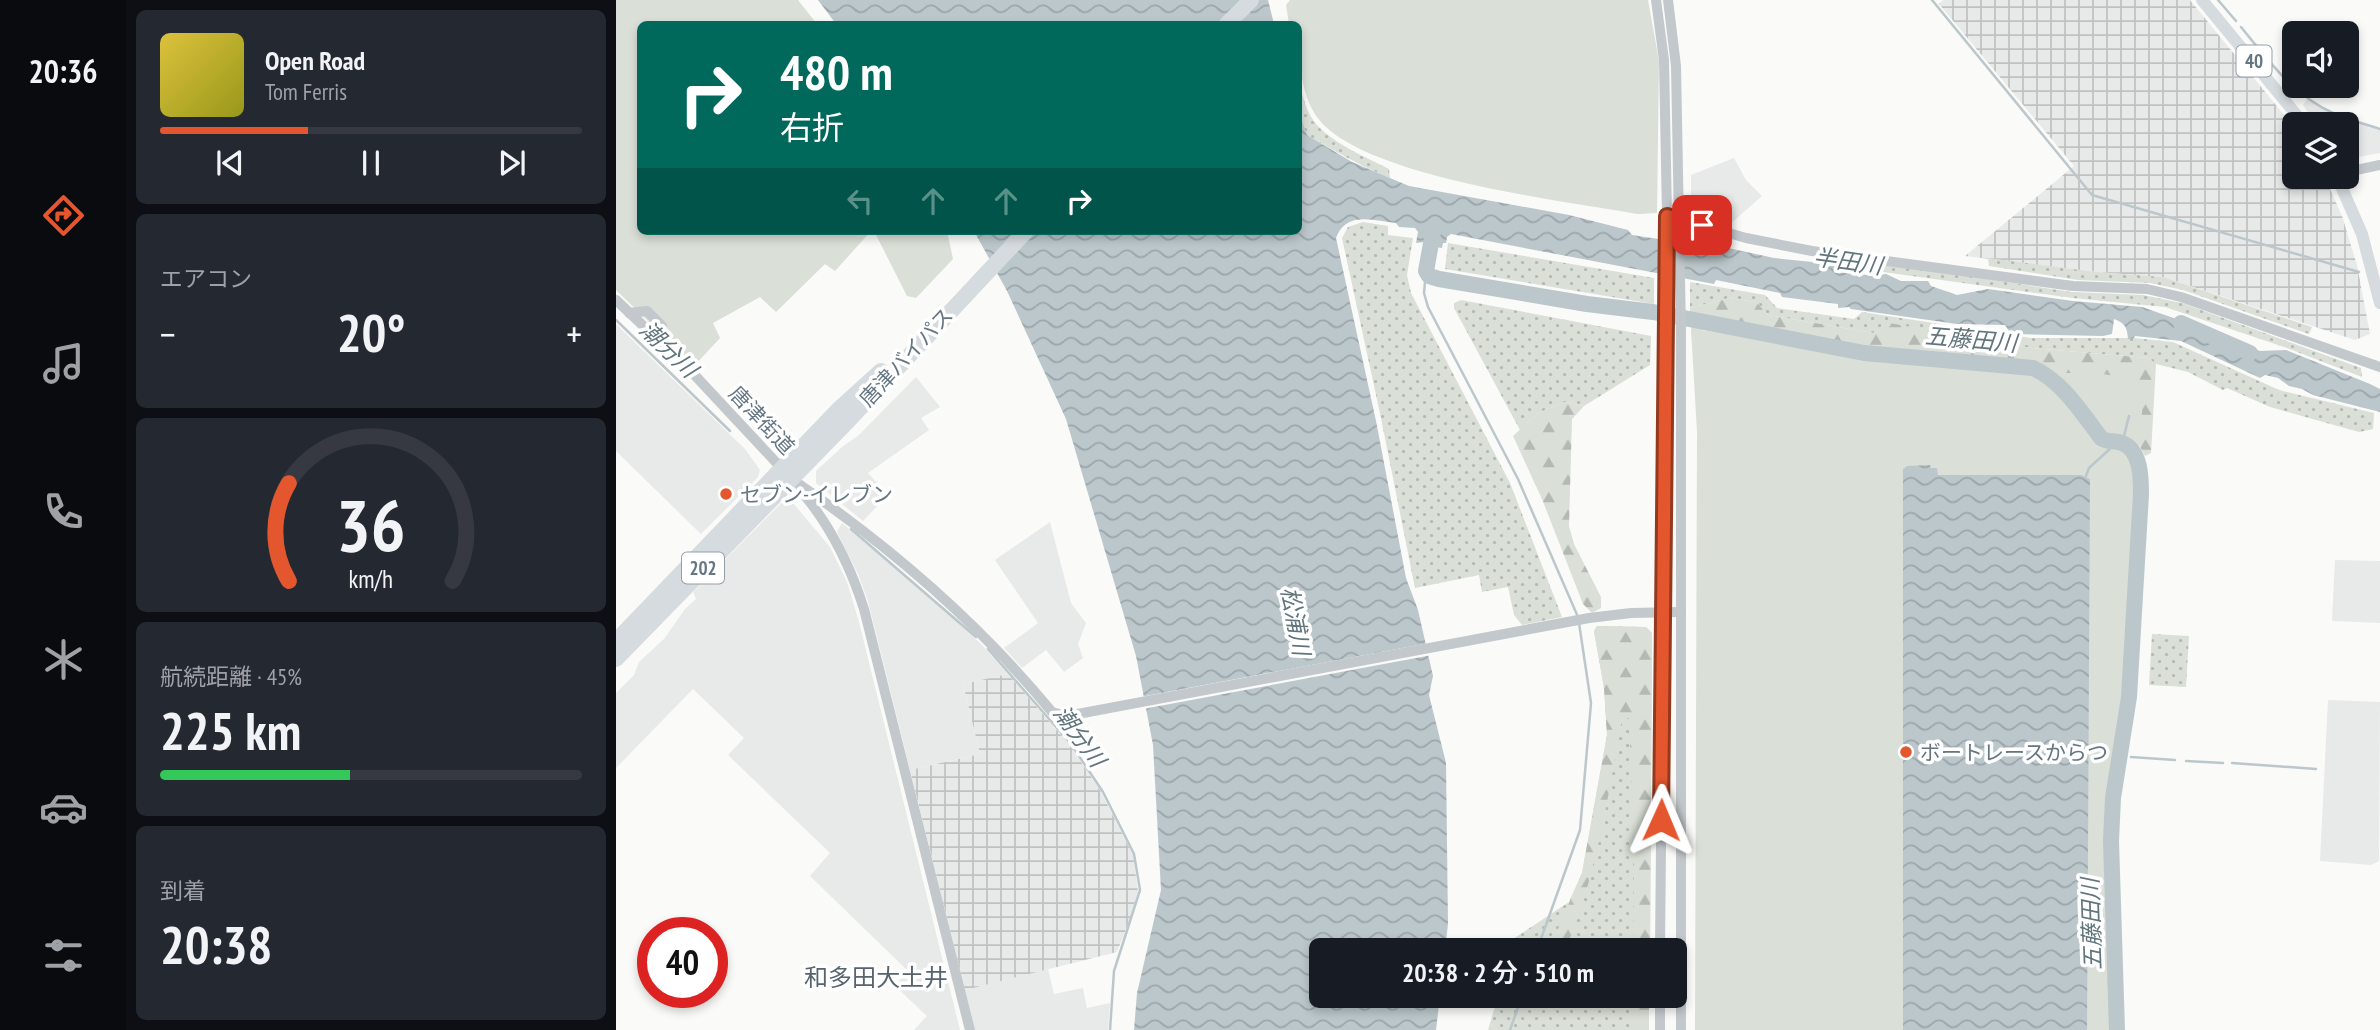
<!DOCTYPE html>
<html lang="ja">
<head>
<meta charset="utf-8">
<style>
  :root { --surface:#171b24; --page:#242831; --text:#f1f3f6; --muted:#9ea1a6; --line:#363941; --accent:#e4572e }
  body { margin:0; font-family:"PT Sans Narrow","Noto Sans JP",sans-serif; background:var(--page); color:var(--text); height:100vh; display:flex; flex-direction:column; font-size:26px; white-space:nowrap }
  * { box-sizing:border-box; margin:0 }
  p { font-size:23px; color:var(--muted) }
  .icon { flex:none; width:38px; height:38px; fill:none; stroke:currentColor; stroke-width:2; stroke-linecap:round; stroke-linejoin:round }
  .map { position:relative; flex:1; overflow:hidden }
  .panel { display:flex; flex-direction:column; gap:10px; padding:10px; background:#0d0f14; width:490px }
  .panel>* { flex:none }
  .top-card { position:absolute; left:21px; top:21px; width:665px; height:214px; border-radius:10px; box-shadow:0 4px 10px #0003; background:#00695c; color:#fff; overflow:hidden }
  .tools { position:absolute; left:1666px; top:21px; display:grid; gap:14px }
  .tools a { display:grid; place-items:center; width:77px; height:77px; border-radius:10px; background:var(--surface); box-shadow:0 4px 10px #0003; font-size:35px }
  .speed { position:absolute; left:21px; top:917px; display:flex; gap:14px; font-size:35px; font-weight:700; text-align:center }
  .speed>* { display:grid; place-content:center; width:91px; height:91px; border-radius:50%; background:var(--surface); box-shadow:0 4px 10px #0003; line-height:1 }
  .speed .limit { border:10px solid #d22; background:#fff; color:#111 }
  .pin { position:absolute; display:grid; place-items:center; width:60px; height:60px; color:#fff; margin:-30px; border-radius:14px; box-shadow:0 4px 10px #0006 }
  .me { position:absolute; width:77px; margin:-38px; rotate:1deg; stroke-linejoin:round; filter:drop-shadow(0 0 5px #0008) }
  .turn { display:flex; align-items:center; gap:24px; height:147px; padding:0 28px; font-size:32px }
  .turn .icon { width:91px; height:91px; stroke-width:2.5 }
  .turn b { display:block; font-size:49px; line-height:60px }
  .lanes { display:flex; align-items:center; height:66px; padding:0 28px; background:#0003; justify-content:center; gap:35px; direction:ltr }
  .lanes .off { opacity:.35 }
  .big { font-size:52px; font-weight:600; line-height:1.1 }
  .panel .widget { flex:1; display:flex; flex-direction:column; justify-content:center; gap:10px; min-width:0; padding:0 24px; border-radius:10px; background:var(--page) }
  .panel .dial { align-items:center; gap:0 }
  .dial svg { height:182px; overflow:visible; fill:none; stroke:var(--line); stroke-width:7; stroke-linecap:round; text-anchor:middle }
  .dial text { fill:var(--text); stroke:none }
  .song { display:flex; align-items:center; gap:21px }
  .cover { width:84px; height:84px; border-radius:10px; background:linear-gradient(135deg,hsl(50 70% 55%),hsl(60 70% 35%)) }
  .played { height:7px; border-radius:4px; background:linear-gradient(90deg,var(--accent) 35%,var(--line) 35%) }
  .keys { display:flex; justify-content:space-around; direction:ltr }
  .heat { display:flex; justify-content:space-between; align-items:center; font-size:38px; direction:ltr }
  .charge { height:10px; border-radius:5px; background:linear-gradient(90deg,#34c759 45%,var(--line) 0) }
  .trip { position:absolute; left:693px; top:938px; width:378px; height:70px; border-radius:10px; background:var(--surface); box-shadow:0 4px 10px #0003; font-weight:600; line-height:70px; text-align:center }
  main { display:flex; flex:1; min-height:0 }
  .menu { display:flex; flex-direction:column; width:126px; justify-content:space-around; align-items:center; background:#090b0e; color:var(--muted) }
  .menu .icon { width:49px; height:49px }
  .menu .active { color:var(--accent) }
  .menu b { font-size:32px; color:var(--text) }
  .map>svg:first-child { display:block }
  .built { fill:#e8e9e9 }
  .industrial { fill:url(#industrial-grid) }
  .green { fill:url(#green-dots) }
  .forest { fill:url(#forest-firs) }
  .pitch { fill:#dadfd7 }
  .water { fill:url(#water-waves) }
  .pier { fill:#fafaf8 }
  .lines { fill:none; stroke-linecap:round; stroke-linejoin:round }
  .stream { stroke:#bbc7cb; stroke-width:2.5 }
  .river { stroke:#bbc7cb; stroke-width:16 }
  .minor { stroke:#c3c8cc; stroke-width:10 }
  .major { stroke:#d6dbdf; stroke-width:12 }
  .highway { stroke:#d6dbdf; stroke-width:16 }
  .route-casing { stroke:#94391e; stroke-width:18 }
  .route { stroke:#e4572e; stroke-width:12 }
  .poi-dot { fill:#e4572e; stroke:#fff; stroke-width:2.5 }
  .labels { text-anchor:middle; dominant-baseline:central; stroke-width:7; stroke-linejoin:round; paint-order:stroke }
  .shield { fill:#fff; stroke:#939fa8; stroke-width:2 }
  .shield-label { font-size:19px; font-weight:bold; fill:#657683 }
  .street-label { font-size:21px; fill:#657683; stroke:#fff }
  .poi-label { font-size:21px; fill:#657683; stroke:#fff; text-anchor:start }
  .water-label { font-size:23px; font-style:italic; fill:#60757c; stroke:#fff }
  .quarter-label { font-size:24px; fill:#57646e; stroke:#fff }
</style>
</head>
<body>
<main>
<nav class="menu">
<b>20:36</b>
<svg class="icon active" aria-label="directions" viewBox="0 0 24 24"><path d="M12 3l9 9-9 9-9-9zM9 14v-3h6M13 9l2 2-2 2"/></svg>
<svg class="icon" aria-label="music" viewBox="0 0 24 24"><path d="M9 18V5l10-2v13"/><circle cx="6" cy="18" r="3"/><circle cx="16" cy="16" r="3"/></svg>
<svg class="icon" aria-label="phone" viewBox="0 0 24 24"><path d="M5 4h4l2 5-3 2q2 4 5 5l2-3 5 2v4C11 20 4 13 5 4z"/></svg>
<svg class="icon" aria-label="climate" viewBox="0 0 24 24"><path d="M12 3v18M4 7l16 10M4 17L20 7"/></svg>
<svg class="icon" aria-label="car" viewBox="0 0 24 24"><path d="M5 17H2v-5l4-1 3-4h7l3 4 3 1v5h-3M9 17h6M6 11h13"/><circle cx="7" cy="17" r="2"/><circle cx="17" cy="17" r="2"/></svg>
<svg class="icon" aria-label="filters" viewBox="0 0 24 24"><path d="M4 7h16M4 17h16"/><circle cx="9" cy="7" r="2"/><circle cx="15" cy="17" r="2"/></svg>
</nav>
<section class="panel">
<div class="widget">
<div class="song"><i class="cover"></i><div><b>Open Road</b><p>Tom Ferris</p></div></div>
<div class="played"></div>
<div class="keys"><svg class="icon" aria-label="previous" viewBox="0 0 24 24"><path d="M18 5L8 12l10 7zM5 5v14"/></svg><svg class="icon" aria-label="pause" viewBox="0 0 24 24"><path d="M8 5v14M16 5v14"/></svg><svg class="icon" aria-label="next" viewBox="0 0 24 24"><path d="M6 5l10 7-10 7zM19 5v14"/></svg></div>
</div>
<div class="widget"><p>エアコン</p>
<div class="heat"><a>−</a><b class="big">20°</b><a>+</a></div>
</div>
<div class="widget dial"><svg viewBox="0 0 100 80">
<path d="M14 69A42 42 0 1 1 86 69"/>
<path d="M14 69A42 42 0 0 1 14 26" stroke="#e4572e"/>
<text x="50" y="56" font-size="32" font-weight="700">36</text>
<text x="50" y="72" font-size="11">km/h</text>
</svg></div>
<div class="widget"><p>航続距離 · 45%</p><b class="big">225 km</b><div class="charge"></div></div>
<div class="widget"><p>到着</p><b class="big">20:38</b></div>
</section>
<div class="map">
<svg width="1764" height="1030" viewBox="0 0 1764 1030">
  <defs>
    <pattern id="industrial-grid" width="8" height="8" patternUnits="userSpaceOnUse" patternTransform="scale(1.75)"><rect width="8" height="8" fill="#e8e9e9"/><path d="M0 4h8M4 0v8" fill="none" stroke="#c0c1c2"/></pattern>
    <pattern id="green-dots" width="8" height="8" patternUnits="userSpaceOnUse" patternTransform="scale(1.75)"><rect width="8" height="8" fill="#dadfd7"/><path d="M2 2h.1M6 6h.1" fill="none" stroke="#b4b9b4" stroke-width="1.8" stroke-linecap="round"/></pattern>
    <pattern id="forest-firs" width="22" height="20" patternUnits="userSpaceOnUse" patternTransform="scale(1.75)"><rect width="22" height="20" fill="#dadfd7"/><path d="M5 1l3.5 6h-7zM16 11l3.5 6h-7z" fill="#b4b9b4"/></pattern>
    <pattern id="water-waves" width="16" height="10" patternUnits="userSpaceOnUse" patternTransform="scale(1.75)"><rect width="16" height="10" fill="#bbc7cb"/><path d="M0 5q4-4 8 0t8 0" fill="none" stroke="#9ca6aa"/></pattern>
  </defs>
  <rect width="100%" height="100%" fill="#fafaf8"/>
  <g class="built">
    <polygon points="1691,99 1721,116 1764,130 1764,153 1731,159 1731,124 1700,124 1687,105"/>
    <polygon points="1118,158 1130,180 1146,196 1113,225 1083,216 1075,197 1075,175"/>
    <polygon points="0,324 129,449 144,470 142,477 85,534 0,451"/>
    <polygon points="300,377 324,407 305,418 313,430 252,473 272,495 247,521 200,483 200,471 226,447 243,435"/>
    <polygon points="165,503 177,503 214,547 231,582 243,622 344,1030 298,1030 311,1016 279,986 292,971 194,876 214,853 112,755 128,738 77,689 0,768 0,693 18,675 23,662 48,639 69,609 80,599 77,592"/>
    <polygon points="434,522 455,603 470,623 462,644 467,658 448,672 430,650 406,668 388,648 422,623 379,560"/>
    <polygon points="226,523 326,607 368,647 392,674 347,684 364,754 294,770 252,601 242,574 221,532"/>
    <polygon points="1719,560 1764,561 1764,623 1716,621"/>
    <polygon points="1712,700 1764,702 1763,861 1755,865 1704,861"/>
    <polygon points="432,969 438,994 467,988 471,1008 494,1003 492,1030 359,1030 349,990"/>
  </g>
  <g class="industrial">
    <polygon points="1327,0 1574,0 1678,127 1678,177 1708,177 1711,182 1726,216 1741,265 1754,334 1739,340 1547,277 1480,272 1349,256 1458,166 1323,4"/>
    <polygon points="392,674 454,745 485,792 517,855 522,891 514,919 501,952 349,990 294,770 364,754 347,684"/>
  </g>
  <g class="green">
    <path d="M682,80C687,95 690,114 702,126C720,145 750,157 773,169L774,178C744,166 719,151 691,135L683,111Z"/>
    <polygon points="747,222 772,226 772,235 797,238 791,275 795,293 894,483 946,617 906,625 898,615 892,587 866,592 863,575 799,588 765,418 726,238 732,227"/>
    <polygon points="832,243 1038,278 1038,304 829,269"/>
    <polygon points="1372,258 1480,272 1547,277 1696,327 1693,334 1567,290 1534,283 1462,280 1373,266"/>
    <polygon points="1258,262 1456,292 1527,295 1566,303 1745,368 1746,377 1671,348 1549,307 1457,298 1260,271"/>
    <polygon points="1074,282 1149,295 1161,308 1238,319 1246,312 1415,338 1518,338 1557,342 1663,390 1758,413 1757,429 1743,432 1654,407 1611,388 1607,390 1572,372 1540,364 1532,358 1415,348 1273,324 1258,333 1152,315 1140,302 1113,298 1074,308"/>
    <polygon points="845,300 1035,336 1034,365 968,406 949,402 922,413 904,430 838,308 838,303"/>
    <polygon points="981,626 1030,627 1036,633 1034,950 894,950 897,939 953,902 966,873 991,735 988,688 978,631"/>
    <polygon points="1536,634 1573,636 1570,687 1533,685"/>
    <polygon points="882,996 1033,996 1033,1030 872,1030"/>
  </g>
  <g class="forest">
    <polygon points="1113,298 1140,302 1152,315 1258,333 1273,323 1415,348 1532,358 1540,364 1535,453 1529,456 1523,445 1520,422 1312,384 1124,335 1085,330 1076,341 1074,308"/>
    <polygon points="949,402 968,406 956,419 953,526 958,544 985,597 985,608 976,613 967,604 926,499 897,436 922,413"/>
    <path d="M981,626L1030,627L1036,633L1034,950H1017L1018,858L1013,718L1006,720C992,795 980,880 949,950H933L966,873L991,735L988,688L978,631Z"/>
    <rect x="1016" y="996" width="17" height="34"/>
  </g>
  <g class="pitch">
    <polygon points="0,0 182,0 201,24 24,24 24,231 255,231 219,271 209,264 160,312 144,297 97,323 104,338 78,366 0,290"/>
    <path d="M674,0H1032L1043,61L1041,213L1022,214C949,201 744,177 701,117C683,91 683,55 682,24H673L670,5Z"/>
    <polygon points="258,231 331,231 337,259 300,298 291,296"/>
    <polygon points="1075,329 1125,335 1253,359 1412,373 1480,373 1519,379 1528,390 1523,445 1510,675 1489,829 1496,1030 1079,1030 1081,432"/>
  </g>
  <g class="water">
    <polygon points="202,0 652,0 658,24 220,24"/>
    <path d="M683,111L691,135L736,162L793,186L953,215L1012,230L1016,235L1089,246L1096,250L1103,246L1158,258L1226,265L1230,271L1255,276L1270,274L1285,281H1312L1315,286L1341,295L1372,289L1457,301L1526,307L1569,322L1598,342L1632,346L1644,351L1670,350L1754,384L1764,389V412L1697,395L1686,389L1673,386L1662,378L1649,375L1644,378L1565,341L1519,336L1518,338L1512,339C1511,327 1509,323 1498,319L1496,334L1487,336L1395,334L1389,325L1341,324L1235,309L1233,307L1222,308V304L1166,297L1164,293L1100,280L1098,284L835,234L831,237L830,243H827L826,248L809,245V242L800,243L802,232L799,228L783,227L780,223C757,220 730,211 720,238L760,421L790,578L802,610L817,676L813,695L830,763L832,924L829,950H705V996H824L820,1030H518L521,993L545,890L537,745L520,656L450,419L391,291L358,231H682Z"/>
    <polygon points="1314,465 1315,468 1321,468 1322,475 1465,475 1474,479 1471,1030 1287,1030 1287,469 1291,466"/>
  </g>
  <polygon class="pier" points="813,643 816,655 527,709 524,697"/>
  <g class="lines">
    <g class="stream">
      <polyline points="1316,0 1476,195 1743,272"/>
      <polyline points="1602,0 1620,21"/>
      <path d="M1625,27C1652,60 1677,95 1717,113C1732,120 1749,124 1764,129"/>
      <polyline points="810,271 808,293 812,307 902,479 962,617"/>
      <polyline points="0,320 114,431"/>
      <polyline points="1470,476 1473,468 1508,436 1513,416"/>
      <polyline points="235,529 360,637"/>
      <polyline points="372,649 455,744 487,792 518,854 524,890 498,971 494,1030"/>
      <polyline points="1515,757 1559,760"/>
      <polyline points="1570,761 1607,763"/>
      <polyline points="1616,763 1700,769"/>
      <polyline points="921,950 964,830 975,703 963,623"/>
      <polyline points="894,1030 906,996"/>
    </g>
    <g class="river">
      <path d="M818,227L810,271L813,276L823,279L971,304L1037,312L1248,353L1417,368C1446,381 1466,413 1485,438C1492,443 1498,440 1506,443C1525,450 1525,478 1525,494L1513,697L1497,798L1495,841L1501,1030"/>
      <polyline points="1565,323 1634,353"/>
    </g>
    <g class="minor">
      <polyline points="1040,0 1048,60 1051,216 1044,950"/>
      <polyline points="1052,0 1060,66 1065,331 1065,1030"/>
      <polyline points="1731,172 1764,165"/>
      <polyline points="1057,217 1130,238 1196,251 1457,286 1531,289 1565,297 1764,367"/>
      <polyline points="0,300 72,368 170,473"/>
      <polyline points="13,313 31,311 46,326 46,344"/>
      <path d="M174,478C271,544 362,622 436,712L451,716L973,618L1015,613L1065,612"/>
      <path d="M185,491C215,526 234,565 248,609L354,1030"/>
      <polyline points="1044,996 1044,1030"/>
    </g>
    <g class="major">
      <polyline points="1586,0 1688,124"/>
      <polyline points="1721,177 1746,234 1764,303"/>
    </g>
    <g class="highway">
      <polyline points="611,24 635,0"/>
      <polyline points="0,641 222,410 265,371"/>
      <polyline points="0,659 233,420 410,231"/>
    </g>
  </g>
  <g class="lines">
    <g class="route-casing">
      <polyline id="route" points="1045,820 1051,216 1086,225"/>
    </g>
    <use href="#route" class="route"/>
  </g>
  <g class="poi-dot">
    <circle cx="110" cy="494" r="7"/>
    <circle cx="1290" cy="752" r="7"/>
  </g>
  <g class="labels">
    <g class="shield">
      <rect x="1620.5" y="45.5" width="35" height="31" rx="5"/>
      <rect x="66" y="552.5" width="42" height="31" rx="5"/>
    </g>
    <g class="shield-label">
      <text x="1638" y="61">40</text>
      <text x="87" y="568">202</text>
    </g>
    <g class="street-label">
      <text transform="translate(290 357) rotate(-47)">唐津バイパス</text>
      <text transform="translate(146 420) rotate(47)">唐津街道</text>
    </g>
    <g class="poi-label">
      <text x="124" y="494">セブン-イレブン</text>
      <text x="1304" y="752">ボートレースからつ</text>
    </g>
    <g class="water-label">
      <text transform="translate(1232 261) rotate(8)">半田川</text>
      <text transform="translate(1355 339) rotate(5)">五藤田川</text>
      <text transform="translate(53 349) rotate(44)">潮分川</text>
      <text transform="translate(680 621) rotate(79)">松浦川</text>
      <text transform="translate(464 736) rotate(54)">潮分川</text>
      <text transform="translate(1475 924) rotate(-92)">五藤田川</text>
    </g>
    <g class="quarter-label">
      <text x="260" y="977">和多田大土井</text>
    </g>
  </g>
</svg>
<div class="tools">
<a><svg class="icon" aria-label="sound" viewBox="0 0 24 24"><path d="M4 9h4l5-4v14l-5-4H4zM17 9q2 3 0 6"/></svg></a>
<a><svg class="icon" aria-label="layers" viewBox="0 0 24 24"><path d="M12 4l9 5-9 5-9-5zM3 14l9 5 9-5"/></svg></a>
</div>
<div class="speed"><div class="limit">40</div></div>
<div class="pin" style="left:1086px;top:225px;background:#d93025"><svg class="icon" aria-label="arrive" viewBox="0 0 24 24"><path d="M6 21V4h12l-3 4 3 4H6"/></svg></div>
<svg class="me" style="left:1045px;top:820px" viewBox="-20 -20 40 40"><path d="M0-17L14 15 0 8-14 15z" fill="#e4572e" stroke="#fff" stroke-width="4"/></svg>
<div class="trip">20:38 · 2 分 · 510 m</div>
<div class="top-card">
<div class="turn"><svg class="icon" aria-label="right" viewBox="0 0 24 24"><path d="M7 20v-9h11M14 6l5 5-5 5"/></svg><div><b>480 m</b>右折</div></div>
<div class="lanes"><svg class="icon off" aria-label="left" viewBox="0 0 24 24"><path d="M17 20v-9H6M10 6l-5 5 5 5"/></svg><svg class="icon off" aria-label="ahead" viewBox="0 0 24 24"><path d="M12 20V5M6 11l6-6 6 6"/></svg><svg class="icon off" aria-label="ahead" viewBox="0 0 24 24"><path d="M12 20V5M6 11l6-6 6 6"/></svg><svg class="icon" aria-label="right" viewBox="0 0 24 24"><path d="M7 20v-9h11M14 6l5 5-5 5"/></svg></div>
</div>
</div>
</main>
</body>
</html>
